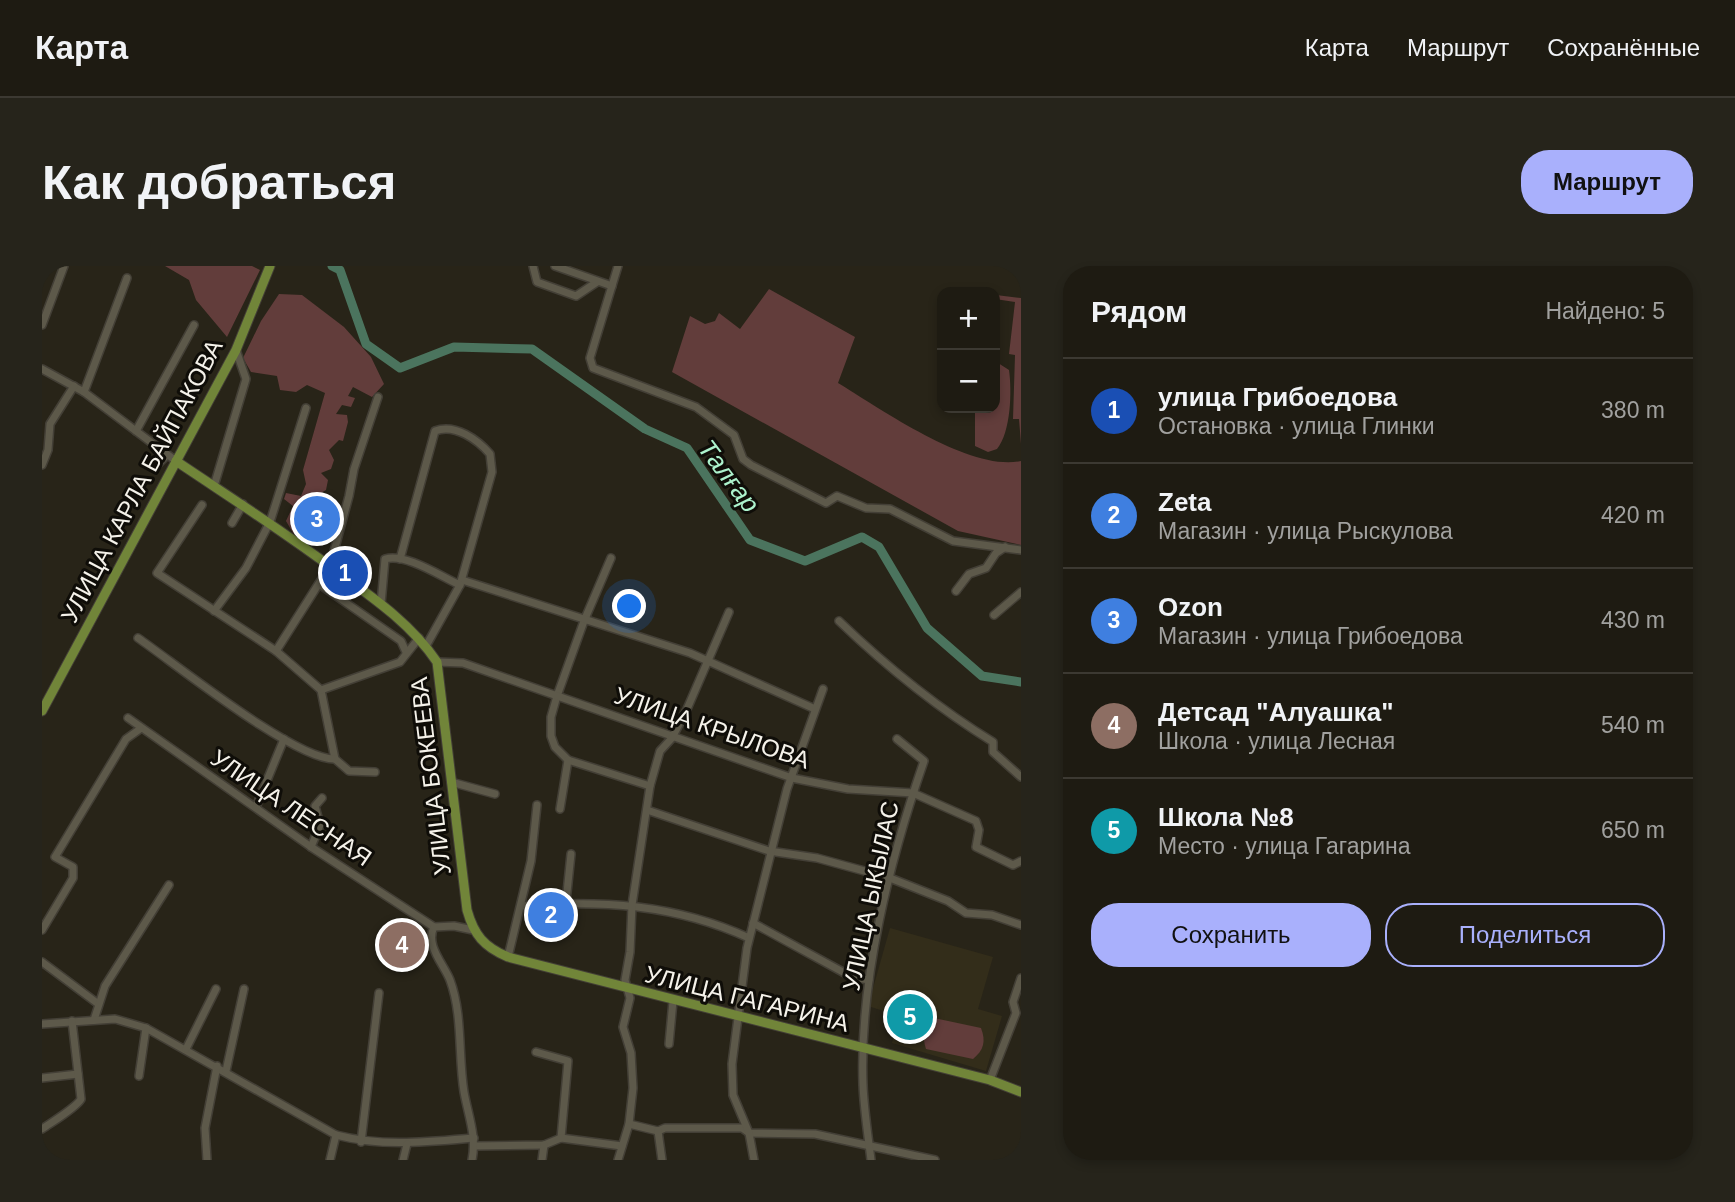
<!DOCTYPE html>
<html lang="ru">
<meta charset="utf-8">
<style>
:root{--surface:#1e1b12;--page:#26241b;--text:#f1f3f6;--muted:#a1a19f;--line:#3c3932;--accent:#a9b0fc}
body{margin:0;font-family:Helvetica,sans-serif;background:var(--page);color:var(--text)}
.controls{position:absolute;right:21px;top:21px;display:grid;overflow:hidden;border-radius:14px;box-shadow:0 4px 10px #0003}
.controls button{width:63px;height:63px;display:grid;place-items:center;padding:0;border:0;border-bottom:2px solid var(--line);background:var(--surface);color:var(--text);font:35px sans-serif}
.you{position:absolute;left:588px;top:341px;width:24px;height:24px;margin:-18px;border:5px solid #fff;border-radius:50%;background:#1a73e8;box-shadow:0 0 0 10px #1a73e833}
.badge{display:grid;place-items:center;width:46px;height:46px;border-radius:50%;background:var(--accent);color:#fff;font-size:23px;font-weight:700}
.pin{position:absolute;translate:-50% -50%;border:4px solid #fff;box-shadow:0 2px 7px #0006}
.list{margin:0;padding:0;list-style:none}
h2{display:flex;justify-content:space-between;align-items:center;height:91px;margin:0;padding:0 28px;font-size:30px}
h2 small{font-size:23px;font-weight:400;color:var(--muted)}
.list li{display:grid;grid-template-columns:46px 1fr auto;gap:21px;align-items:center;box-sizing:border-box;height:105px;padding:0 28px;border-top:2px solid var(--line)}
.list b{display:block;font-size:26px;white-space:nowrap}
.list p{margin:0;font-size:23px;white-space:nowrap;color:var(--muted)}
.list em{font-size:23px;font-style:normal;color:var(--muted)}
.actions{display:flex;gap:14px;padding:21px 28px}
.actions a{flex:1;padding:16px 0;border:2px solid var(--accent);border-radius:28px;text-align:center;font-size:24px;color:var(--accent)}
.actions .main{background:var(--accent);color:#111}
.map{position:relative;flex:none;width:979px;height:894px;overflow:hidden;border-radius:28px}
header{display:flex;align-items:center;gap:42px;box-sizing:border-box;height:98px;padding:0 35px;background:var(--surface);border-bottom:2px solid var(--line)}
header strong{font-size:33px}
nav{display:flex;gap:38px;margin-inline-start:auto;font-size:24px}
.intro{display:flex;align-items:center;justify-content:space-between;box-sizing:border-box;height:168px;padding:0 42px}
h1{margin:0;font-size:49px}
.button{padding:18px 32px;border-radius:28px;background:var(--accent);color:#111;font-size:24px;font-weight:700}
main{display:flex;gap:42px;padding:0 42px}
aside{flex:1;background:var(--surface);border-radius:28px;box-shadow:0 4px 10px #0003}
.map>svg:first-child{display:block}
</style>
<header>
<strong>Карта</strong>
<nav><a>Карта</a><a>Маршрут</a><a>Сохранённые</a></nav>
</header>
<div class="intro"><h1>Как добраться</h1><a class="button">Маршрут</a></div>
<main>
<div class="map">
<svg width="979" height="894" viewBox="0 0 979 894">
<rect width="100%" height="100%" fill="#282418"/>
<path fill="#332d1a" d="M 848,662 L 951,691 L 936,743 L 960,750 L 944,805 L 850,777 L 857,750 L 826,740 Z"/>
<g fill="#623d3b">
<path d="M 123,0 L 210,0 L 218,4 L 185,71 L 154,34 L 147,14 Z"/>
<path d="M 727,23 L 813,71 L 796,117 C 839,143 928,206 979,195 L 979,279 L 916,265 L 630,106 L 648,50 L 663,58 L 673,55 L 677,47 L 698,63 Z"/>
<path d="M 237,28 L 260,29 L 302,61 L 329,91 L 342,118 L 330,131 L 311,121 L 306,130 L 313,132 L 309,141 L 300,139 L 294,148 L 305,149 L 306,156 L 301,175 L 297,174 L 287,184 L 292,194 L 289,203 L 279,207 L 286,214 L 284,224 L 277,228 L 272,244 L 258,239 L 254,245 L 261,252 L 259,255 L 278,267 L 274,273 L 251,267 L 244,255 L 251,240 L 242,233 L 244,227 L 259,230 L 264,218 L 261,204 L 283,127 L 265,119 L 254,126 L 238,124 L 235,110 L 209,106 L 201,92 L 219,55 Z"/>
<path d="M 954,29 L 979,32 L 979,178 L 977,153 L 971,153 L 973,89 L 967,88 L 973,36 L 953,33 Z"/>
<path d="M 953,95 L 967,104 C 970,125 969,166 955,183 L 946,186 L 933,180 L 933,142 L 953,142 Z"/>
<path d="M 892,752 L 939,762 C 944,775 942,784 931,793 L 884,783 C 880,771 881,759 892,752 Z"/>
</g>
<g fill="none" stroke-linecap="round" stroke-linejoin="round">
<path stroke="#4b745e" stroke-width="9" d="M 290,0 L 298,4 L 324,78 L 358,102 L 412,81 L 490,83 L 603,163 L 645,182 L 708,274 L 763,295 L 820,271 L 837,281 L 885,362 L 940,410 L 979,416"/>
<defs>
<g id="minor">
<path d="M 491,0 L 495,16 L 534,30 L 555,16"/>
<path d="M 513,0 L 570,20"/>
<path d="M 576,0 L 548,92 L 551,102 L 654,141 L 692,169 L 701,193 L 709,199 L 784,237 L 795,230 L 824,242 L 848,243 L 911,275 L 979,284"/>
<path d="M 0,59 L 22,0"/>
<path d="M 0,103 L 42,126 L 134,195"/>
<path d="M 42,126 L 85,12"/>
<path d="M 94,165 L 152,59"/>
<path d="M 0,199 L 6,184 L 8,158 L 32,120"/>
<path d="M 113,201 L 125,189"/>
<path d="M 172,220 L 204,113 L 194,84"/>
<path d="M 160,239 L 115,307 L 234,385 L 279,424 L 293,493 L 307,505 L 333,506"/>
<path d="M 190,257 L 201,238"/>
<path d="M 569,292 L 542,355 L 515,430 L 509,451 L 509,470 L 513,481 L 526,494 L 608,520"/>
<path d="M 358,293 L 393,165 C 413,157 436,174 448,188 L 450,206 L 418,319 L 384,380"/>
<path d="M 420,314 L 648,387 L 773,443"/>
<path d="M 277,318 L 359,375 L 364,386"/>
<path d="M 914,325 L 927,308 L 944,302 L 954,287 L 963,281"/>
<path d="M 339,338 L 343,293 C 364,287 398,310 418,319"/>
<path d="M 172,345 L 204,302 L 228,256 L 264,142"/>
<path d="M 952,349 L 979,326"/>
<path d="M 797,355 C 845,401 894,441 951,476 L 951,486 L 979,511"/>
<path d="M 96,372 C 135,399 253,494 293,493"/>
<path d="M 234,385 L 288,300 L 307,230 L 312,203 L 336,131"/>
<path d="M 395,396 L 421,397 L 750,512 L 806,523 L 871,527 L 934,555 L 937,564 L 934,581 L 971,599 L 979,595"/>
<path d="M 279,424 L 358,396 L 377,372"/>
<path d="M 86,452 L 269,581 L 392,661"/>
<path d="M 409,516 L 453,528"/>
<path d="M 214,541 L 242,473"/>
<path d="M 518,543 L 526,494"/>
<path d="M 605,544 L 727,585 L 775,592 L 848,612 L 906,635 L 924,647 L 950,649 L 979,659"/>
<path d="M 269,581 L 278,559 L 273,540 L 280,532"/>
<path d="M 524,636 L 529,588"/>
<path d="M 479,640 C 559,634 633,638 707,672"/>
<path d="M 711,657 L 810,711 L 827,714"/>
<path d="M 0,664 L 31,612 L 31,601 L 13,591 L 84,473 L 98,463"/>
<path d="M 466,691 L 489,595 L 495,539"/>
<path d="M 0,696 L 55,737"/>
<path d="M 52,754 L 63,720 L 127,619"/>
<path d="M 0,758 L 73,753 L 104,762 L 294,869 C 340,881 385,876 432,872"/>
<path d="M 627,778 L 631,735"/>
<path d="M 144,783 L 174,723"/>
<path d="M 494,786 L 526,795 L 519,872"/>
<path d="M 184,805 L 202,723"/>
<path d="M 97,810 L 104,762"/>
<path d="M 0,812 L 36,808"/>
<path d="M 948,814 L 974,747 L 971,736 L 979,712"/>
<path d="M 587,858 L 616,865 L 623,862 L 700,862 L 707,867 L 773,868 L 893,894"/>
<path d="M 0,863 C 10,856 34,842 39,833 L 30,755"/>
<path d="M 616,865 L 620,894"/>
<path d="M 319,876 L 337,727"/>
<path d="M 433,880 L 502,879 L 519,872 L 580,880"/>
<path d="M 165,894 L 163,862 L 175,800"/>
<path d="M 288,894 L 294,869"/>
<path d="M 361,894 L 365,878"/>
<path d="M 430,894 C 435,870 426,849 422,826 C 416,789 421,749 408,714 C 401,697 383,679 392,661 L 412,660 L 431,664"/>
<path d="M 500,894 L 502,879"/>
<path d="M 576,894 L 587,858 L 591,822 L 589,787 L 581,761 L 588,732 L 583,714 L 588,686 L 590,639 L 608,520 L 618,485 L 630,472 L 645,443 L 687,346"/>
<path d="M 712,894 L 707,867 L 691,829 L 690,798 L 705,682 L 745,523 L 781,423"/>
<path d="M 829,894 C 826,869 822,844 821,819 C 817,715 848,593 882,495 L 855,473"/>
</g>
<g id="major">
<path d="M 134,195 C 189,232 244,267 297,307 C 333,333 370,359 395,396 L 425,644 C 432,669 442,681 466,691 L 948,814 L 979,826"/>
<path d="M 0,445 L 194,84 L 228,0"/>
</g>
</defs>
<use href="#minor" stroke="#433f36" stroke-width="10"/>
<use href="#major" stroke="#433f36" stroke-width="11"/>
<use href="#minor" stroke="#5d594a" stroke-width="7"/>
<use href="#major" stroke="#718539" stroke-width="9"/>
</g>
<g text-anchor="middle" stroke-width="6" stroke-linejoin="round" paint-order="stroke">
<g font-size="24" fill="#f5f2ea" stroke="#0f0d08">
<text transform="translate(100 215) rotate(-62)" y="8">УЛИЦА КАРЛА БАЙПАКОВА</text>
<text transform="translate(670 462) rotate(19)" y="8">УЛИЦА КРЫЛОВА</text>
<text transform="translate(389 510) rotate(-97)" y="8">УЛИЦА БОКЕЕВА</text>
<text transform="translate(249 542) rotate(34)" y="8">УЛИЦА ЛЕСНАЯ</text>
<text transform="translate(829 630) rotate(-78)" y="8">УЛИЦА ЫКЫЛАС</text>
<text transform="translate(705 733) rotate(14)" y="8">УЛИЦА ГАГАРИНА</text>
</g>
<g font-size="26" font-style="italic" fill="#adf3cd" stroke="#0f0d08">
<text transform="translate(687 210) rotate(53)" y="9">Талғар</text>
</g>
</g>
</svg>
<div class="controls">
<button>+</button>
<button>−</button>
</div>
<div class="you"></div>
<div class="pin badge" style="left:303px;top:307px;background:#1a4fb4">1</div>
<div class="pin badge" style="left:509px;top:649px;background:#3f7fe0">2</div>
<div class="pin badge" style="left:275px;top:253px;background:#3f7fe0">3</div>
<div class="pin badge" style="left:360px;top:679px;background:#8d6e63">4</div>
<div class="pin badge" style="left:868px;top:751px;background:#0f9aa8">5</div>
</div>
<aside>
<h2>Рядом<small>Найдено: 5</small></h2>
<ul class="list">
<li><span class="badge" style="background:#1a4fb4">1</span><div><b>улица Грибоедова</b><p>Остановка · улица Глинки</p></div><em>380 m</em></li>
<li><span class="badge" style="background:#3f7fe0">2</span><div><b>Zeta</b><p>Магазин · улица Рыскулова</p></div><em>420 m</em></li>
<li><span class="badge" style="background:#3f7fe0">3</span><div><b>Ozon</b><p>Магазин · улица Грибоедова</p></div><em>430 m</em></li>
<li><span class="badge" style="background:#8d6e63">4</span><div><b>Детсад &quot;Алуашка&quot;</b><p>Школа · улица Лесная</p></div><em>540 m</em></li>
<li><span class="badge" style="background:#0f9aa8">5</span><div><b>Школа №8</b><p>Место · улица Гагарина</p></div><em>650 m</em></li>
</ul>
<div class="actions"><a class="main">Сохранить</a><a>Поделиться</a></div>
</aside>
</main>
